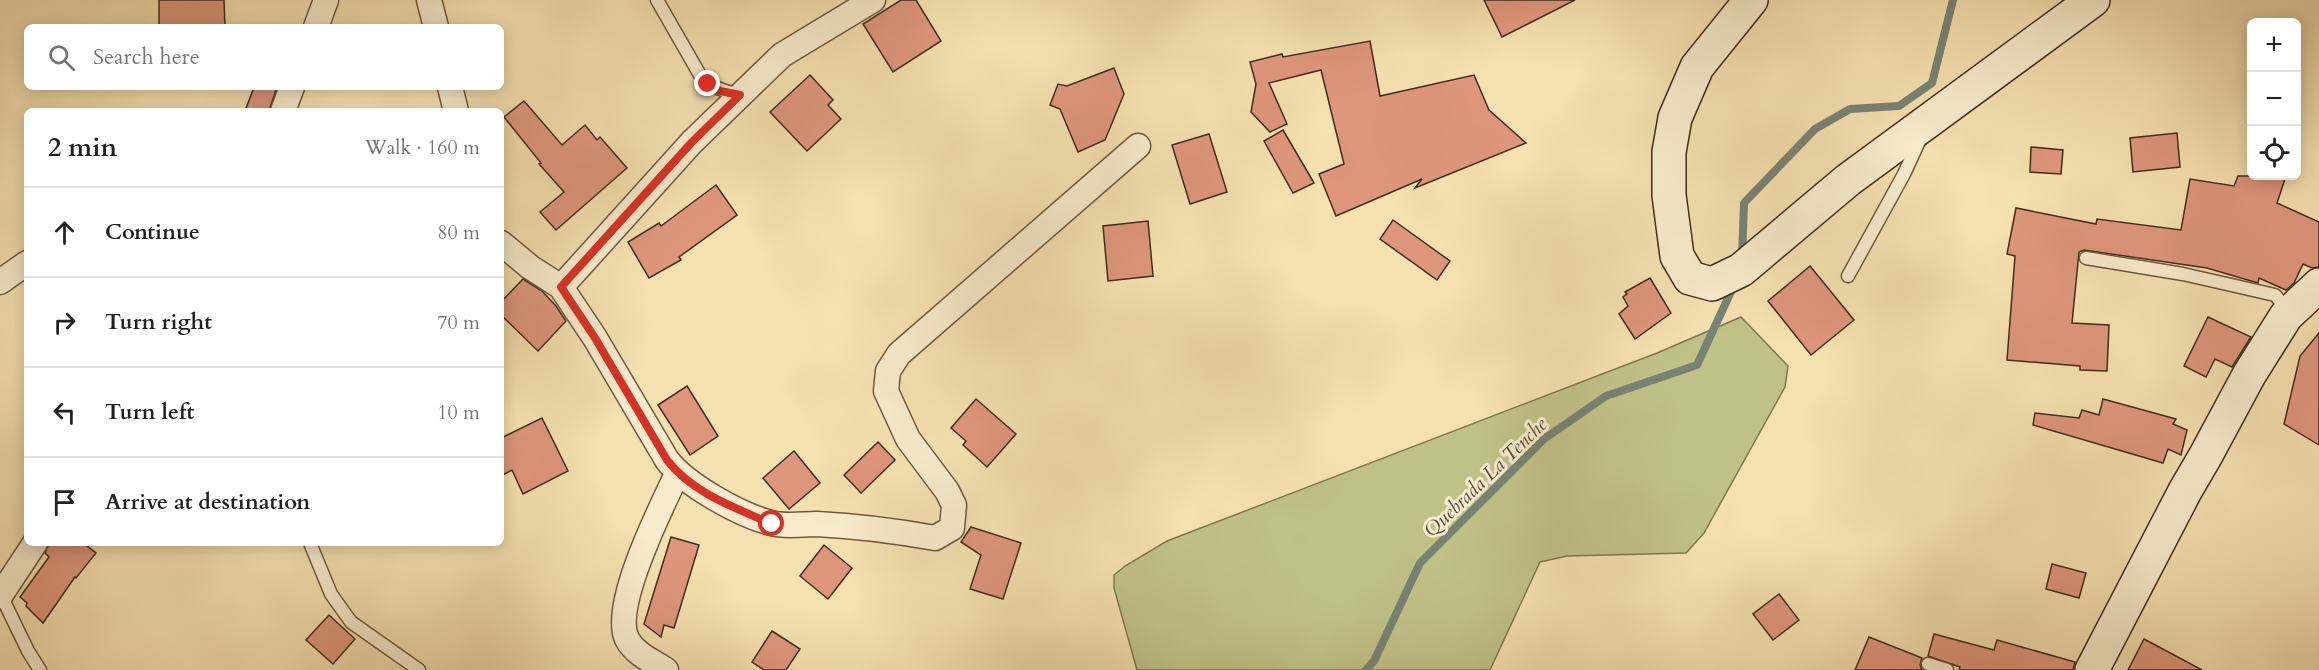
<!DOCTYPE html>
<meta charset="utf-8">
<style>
:root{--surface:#fff;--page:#f6f6f6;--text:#202124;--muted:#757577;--line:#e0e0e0}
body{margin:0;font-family:Cardo,serif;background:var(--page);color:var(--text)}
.controls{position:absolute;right:18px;top:18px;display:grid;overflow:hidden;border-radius:9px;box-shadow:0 3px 15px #0003}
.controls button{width:54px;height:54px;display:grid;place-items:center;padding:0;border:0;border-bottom:2px solid var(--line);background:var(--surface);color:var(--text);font:30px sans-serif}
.stop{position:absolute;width:18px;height:18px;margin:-14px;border:4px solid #d93025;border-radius:50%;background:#fff}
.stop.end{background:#d93025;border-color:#fff;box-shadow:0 2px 6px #0008}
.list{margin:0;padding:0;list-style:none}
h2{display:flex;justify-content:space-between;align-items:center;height:78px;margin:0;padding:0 24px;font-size:26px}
h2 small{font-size:20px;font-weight:400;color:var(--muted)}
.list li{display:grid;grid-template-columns:39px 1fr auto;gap:18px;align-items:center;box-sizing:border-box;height:90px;padding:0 24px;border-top:2px solid var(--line)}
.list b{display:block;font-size:22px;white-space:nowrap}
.list em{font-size:20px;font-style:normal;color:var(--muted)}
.icon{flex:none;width:33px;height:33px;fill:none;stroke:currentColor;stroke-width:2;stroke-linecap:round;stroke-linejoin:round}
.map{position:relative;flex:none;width:2319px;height:670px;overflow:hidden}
.search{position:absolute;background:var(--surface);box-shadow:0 3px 15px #0003;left:24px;top:24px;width:480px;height:66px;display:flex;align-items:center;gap:15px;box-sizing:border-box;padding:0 21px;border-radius:9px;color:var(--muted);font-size:22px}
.panel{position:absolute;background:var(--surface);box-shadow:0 3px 15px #0003;left:24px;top:108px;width:480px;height:438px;border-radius:9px}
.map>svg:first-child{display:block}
</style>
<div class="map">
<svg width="2319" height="670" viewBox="0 0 2319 670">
<rect width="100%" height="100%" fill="#f5e0af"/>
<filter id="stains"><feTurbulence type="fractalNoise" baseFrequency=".00333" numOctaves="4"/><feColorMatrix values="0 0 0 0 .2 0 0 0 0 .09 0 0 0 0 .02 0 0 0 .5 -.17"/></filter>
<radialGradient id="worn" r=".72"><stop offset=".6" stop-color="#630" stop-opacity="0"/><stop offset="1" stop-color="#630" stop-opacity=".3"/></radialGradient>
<path fill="#c0c187" stroke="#807750" stroke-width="1.5" d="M 1741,317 L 1788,366 L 1785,387 L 1704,533 L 1686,553 L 1567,556 L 1540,562 L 1490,670 L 1137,670 L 1114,588 L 1114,575 L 1125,566 L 1167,541 L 1657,353 Z"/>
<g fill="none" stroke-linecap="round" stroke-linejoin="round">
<g stroke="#788374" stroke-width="8">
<path d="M 1742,257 L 1744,203 L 1815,129 L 1850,109 L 1899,106 L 1932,83 L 1953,0"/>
<path d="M 1366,670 L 1374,661 L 1420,563 L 1544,439 L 1606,396 L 1697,365 L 1735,283"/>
</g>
</g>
<g fill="#de967b" stroke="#412d18" stroke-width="1.5">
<path d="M 159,0 L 224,0 L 225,27 L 159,27 Z"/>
<path d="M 901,0 L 916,0 L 941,41 L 893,72 L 863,24 Z"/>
<path d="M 1484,0 L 1575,0 L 1502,37 Z"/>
<path d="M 1370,41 L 1380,96 L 1474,75 L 1489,110 L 1526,143 L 1415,188 L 1422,179 L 1336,216 L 1319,174 L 1344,164 L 1321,70 L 1269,83 L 1287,124 L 1270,132 L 1251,112 L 1256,84 L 1250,62 L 1282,54 L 1283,57 Z"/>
<path d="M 1114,68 L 1124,94 L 1105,140 L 1078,152 L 1060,109 L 1050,105 L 1058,84 L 1067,86 Z"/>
<path d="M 810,75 L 833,100 L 828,105 L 841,119 L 807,151 L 770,112 Z"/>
<path d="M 254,87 L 277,87 L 269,111 L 245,111 Z"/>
<path d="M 524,101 L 562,145 L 585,125 L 597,140 L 600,137 L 627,168 L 556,230 L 540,212 L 564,192 L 539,164 L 541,163 L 504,117 Z"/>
<path d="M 1283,130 L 1314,183 L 1293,193 L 1264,141 Z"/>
<path d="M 2177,133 L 2180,167 L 2133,172 L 2130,138 Z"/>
<path d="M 1209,134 L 1227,192 L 1190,204 L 1172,145 Z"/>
<path d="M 2031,147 L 2063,150 L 2061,174 L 2030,172 Z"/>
<path d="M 2238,176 L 2286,176 L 2277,203 L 2319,222 L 2319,267 L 2312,268 L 2303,264 L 2294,283 L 2286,290 L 2259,278 L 2258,283 L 2207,268 L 2084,250 L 2079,252 L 2072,323 L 2109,325 L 2107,371 L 2080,370 L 2080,366 L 2007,360 L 2015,256 L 2007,254 L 2016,208 L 2096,224 L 2097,219 L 2181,230 L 2190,179 L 2234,186 Z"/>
<path d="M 716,185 L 737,215 L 679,257 L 681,260 L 649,278 L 628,242 L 659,223 L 661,226 Z"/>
<path d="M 1393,220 L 1450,261 L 1437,280 L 1380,239 Z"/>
<path d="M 1148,221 L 1153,276 L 1108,281 L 1103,226 Z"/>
<path d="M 1810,266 L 1854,320 L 1811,355 L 1768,301 Z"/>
<path d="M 1650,278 L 1671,313 L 1635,339 L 1619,314 L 1628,306 L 1623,297 L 1627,294 L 1625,292 Z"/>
<path d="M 523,279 L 542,291 L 556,306 L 566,321 L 538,351 L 501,315 L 501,302 Z"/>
<path d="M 2208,317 L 2251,337 L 2232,367 L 2215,359 L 2206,377 L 2184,366 Z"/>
<path d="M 2319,333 L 2319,445 L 2284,424 L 2300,356 Z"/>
<path d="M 687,386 L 718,436 L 690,455 L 658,405 Z"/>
<path d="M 976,399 L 1016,434 L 987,467 L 963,445 L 966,441 L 951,428 Z"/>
<path d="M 2103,399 L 2176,419 L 2173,424 L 2187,430 L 2181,455 L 2168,449 L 2163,463 L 2033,425 L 2035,413 L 2079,418 L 2082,410 L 2099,415 Z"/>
<path d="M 542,418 L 568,471 L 523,494 L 512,470 L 501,476 L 501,438 Z"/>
<path d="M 878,442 L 895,460 L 861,493 L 844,475 Z"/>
<path d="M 794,451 L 820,483 L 789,509 L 763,478 Z"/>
<path d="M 971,527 L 1021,543 L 1003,599 L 970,589 L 981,555 L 961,542 Z"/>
<path d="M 671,537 L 699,545 L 674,628 L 664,625 L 661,637 L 644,624 Z"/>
<path d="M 49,543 L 83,543 L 96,553 L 76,578 L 75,577 L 43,623 L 26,606 L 27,603 L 20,597 L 49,557 L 45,553 Z"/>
<path d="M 824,545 L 852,568 L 828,599 L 800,576 Z"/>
<path d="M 2052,564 L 2086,573 L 2079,598 L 2046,589 Z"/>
<path d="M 1779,594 L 1799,620 L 1773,640 L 1753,614 Z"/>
<path d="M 329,615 L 355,639 L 333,664 L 306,640 Z"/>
<path d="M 772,631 L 800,649 L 786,670 L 764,670 L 752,662 Z"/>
<path d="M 1934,634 L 1994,650 L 1997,640 L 2075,662 L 2073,670 L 1959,670 L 1960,667 L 1928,656 Z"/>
<path d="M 1869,637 L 1922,658 L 1920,665 L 1922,670 L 1855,670 Z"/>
<path d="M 2144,639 L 2202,670 L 2128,670 Z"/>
</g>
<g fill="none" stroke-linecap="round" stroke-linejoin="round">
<defs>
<g id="lane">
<path d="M 657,0 L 700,75 C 712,88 724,91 740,95"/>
<path d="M 2086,258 L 2183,274 L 2275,295 L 2289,312"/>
<path d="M 1848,276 L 1904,174 L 1921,137"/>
<path d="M 310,543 L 331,594 L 351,622 L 419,670"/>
<path d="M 1,595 L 28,651 L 40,670"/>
<path d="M 1928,664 L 1947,670"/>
</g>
<g id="street">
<path d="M 429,0 L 436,27"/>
<path d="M 316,27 L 326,0"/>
<path d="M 450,87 L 456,111"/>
<path d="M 283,111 L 292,87"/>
<path d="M 501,243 L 530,267 L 561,287 L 595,338 L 667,460 C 686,485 740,515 771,523 C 785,527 803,524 817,524 C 857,526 896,531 935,538 L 952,528 L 954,505 L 947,491 L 908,439 L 886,391 L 888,371 L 899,354 L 1138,146"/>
<path d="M 0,282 L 27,263"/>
<path d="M 561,287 L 692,142 L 782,55 L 873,0"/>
<path d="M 0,596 L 35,543"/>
<path d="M 666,670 C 652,661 635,654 627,639 C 611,606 662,506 677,474"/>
</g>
<g id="secondary">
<path d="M 1751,0 L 1697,67 L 1675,118 L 1669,152 L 1669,195 L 1677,256 L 1690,278 L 1712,284 L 1741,270 L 1848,180 L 2093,0"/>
<path d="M 2092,670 L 2185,491 L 2206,455 L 2249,375 L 2286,316 L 2319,285"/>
</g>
</defs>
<use href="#lane" stroke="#6e5a3e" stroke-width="15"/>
<use href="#street" stroke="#6e5a3e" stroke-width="27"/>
<use href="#secondary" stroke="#412d18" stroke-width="36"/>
<use href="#lane" stroke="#f8ebcb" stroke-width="12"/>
<use href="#street" stroke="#f8ebcb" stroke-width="24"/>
<use href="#secondary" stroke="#f8ebcb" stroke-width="33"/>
</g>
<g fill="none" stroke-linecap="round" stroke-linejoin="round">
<path stroke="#d93025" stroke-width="8" d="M 708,84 L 720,91 L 740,95 L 692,142 L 561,287 L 595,338 L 667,460 C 692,493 736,508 772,524"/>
</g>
<g text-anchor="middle" stroke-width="6" stroke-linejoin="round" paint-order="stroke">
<g font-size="20" font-style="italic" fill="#58513e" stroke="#f8ebcb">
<text transform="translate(1485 477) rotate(-44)" y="7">Quebrada La Tenche</text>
</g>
</g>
<rect width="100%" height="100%" filter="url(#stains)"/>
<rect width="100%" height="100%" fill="url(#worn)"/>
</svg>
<div class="controls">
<button>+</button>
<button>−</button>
<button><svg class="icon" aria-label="locate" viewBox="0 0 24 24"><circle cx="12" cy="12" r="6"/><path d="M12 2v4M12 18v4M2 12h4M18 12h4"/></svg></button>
</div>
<div class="stop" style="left:772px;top:524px"></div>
<div class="stop end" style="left:708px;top:84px"></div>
<div class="search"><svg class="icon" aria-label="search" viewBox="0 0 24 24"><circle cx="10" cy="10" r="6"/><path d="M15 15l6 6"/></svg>Search here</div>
<section class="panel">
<h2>2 min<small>Walk · 160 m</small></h2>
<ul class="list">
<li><svg class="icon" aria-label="ahead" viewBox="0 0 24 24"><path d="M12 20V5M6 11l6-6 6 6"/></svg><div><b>Continue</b></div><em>80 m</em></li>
<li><svg class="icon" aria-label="right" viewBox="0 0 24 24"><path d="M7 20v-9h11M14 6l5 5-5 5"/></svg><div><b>Turn right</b></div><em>70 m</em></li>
<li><svg class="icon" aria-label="left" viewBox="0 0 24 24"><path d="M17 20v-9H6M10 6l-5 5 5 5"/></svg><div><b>Turn left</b></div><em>10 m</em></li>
<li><svg class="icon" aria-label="arrive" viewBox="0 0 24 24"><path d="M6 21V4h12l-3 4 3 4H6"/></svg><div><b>Arrive at destination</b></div></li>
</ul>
</section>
</div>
